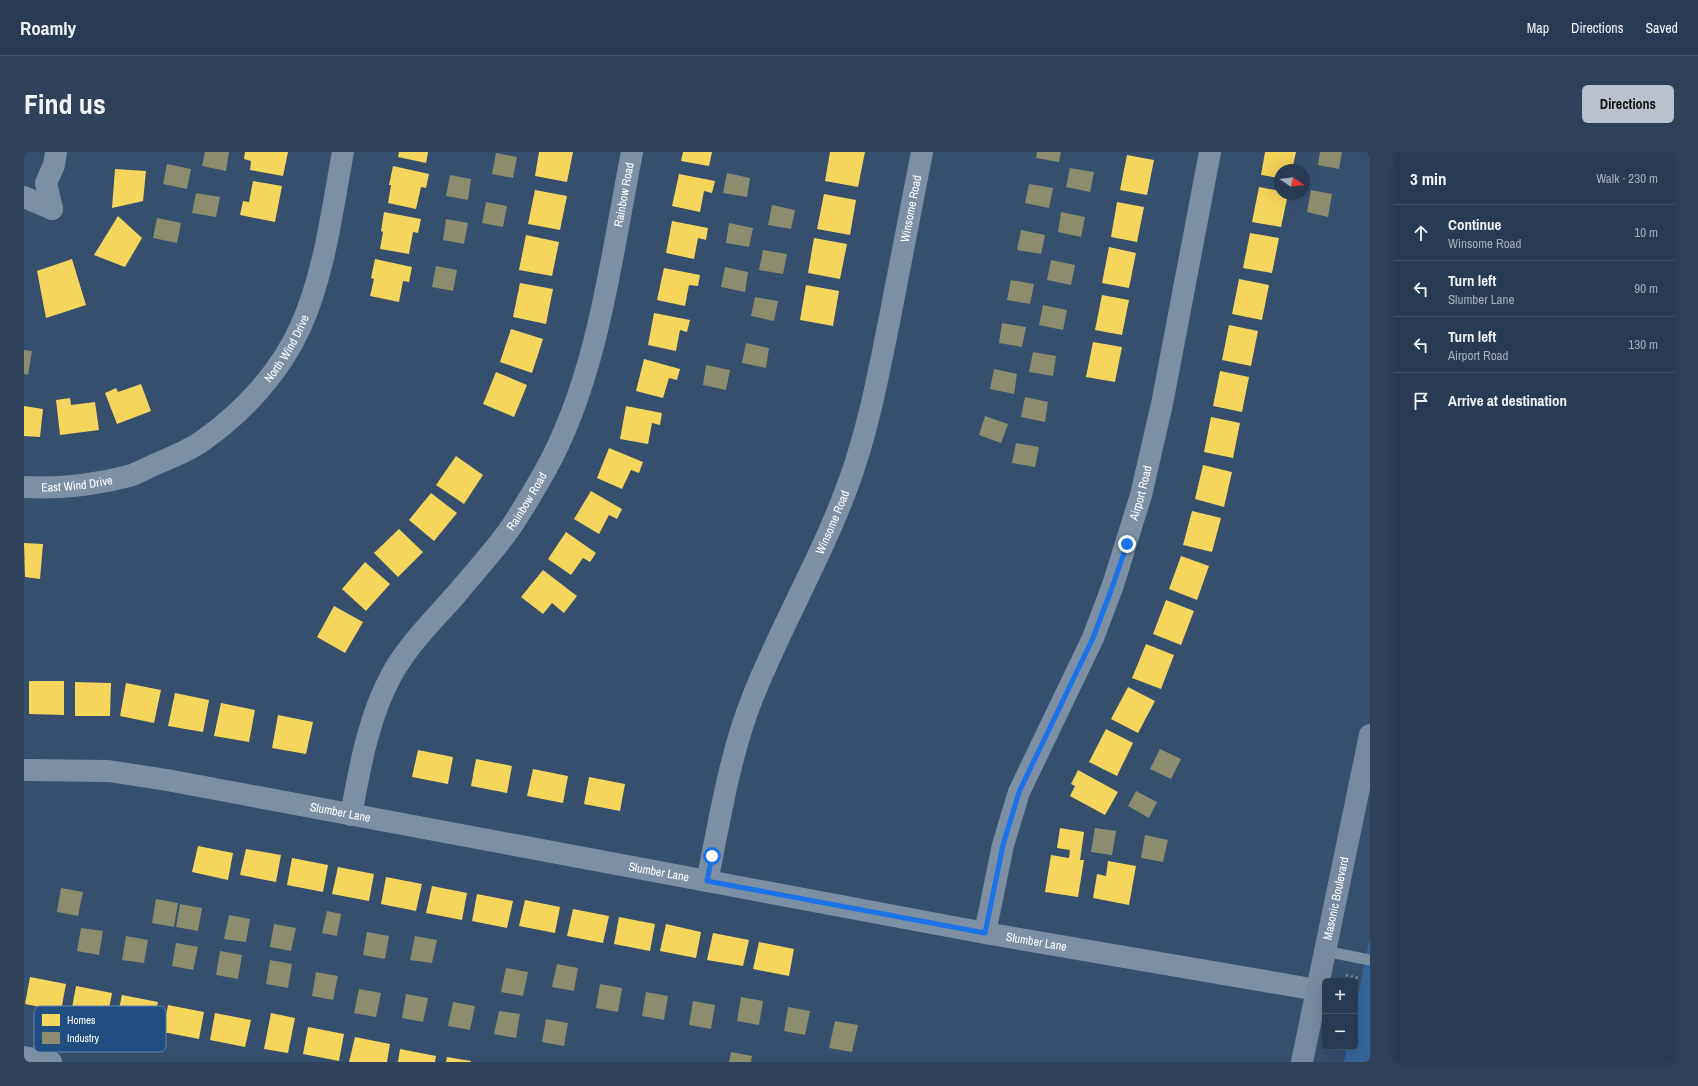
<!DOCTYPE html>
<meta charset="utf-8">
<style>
:root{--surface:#283b52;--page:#304259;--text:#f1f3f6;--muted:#a5adb8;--line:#445569;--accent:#b9c1cc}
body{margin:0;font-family:"Archivo Narrow",sans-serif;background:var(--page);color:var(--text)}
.controls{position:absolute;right:12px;bottom:12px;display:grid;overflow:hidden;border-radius:6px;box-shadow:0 4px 16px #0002}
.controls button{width:36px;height:36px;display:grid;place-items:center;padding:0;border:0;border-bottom:1px solid var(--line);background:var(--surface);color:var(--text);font:20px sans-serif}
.compass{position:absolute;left:1250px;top:12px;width:36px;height:36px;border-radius:50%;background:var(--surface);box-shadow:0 4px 16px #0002;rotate:103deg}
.stop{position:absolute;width:12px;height:12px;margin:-9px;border:3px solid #1a73e8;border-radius:50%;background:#fff}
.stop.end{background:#1a73e8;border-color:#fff;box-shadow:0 1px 4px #0008}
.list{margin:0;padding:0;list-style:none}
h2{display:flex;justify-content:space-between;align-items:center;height:52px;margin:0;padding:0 16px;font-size:17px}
h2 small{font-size:13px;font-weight:400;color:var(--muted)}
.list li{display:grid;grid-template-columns:26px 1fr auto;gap:12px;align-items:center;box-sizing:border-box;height:56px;padding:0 16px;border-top:1px solid var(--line)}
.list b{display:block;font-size:15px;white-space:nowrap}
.list p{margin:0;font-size:13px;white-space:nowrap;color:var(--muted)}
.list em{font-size:13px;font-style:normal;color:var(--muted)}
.icon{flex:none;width:22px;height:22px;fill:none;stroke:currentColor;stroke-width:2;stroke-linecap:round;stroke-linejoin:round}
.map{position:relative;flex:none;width:1346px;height:910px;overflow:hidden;border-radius:6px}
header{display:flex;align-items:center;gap:24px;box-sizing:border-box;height:56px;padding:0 20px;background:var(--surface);border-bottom:1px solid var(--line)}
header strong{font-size:19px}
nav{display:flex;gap:22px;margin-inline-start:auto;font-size:14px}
.intro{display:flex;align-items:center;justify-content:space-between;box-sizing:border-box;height:96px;padding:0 24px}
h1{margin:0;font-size:28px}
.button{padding:10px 18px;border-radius:6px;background:var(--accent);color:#111;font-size:14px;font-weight:700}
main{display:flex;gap:24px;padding:0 24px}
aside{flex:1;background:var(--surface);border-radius:6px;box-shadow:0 4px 16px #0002}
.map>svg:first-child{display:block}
</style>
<header>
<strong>Roamly</strong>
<nav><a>Map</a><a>Directions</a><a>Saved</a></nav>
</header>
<div class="intro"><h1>Find us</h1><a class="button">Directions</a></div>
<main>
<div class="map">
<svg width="1346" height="910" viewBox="0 0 1346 910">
<rect width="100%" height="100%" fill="#364f6d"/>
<path fill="#34659a" d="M 1346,785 L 1346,910 L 1320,910 L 1323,895 L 1331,895 L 1331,859 Z"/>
<g fill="#f6d55c">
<path d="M 221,0 L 264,0 L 259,24 L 226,18 L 227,9 L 220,7 Z"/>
<path d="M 375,0 L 404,0 L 402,11 L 374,5 Z"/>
<path d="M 515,0 L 549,0 L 543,30 L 511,24 Z"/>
<path d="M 659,0 L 688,0 L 685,14 L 657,9 Z"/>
<path d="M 806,0 L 841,0 L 834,35 L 801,29 Z"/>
<path d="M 1241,0 L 1272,0 L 1268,18 L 1256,18 L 1256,26 L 1237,23 Z"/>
<path d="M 1103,3 L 1130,8 L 1123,43 L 1096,38 Z"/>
<path d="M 369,14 L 405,22 L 402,36 L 397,35 L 392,57 L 364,51 L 367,33 L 365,33 Z"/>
<path d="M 91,17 L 122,19 L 119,49 L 88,56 Z"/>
<path d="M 655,22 L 691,29 L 688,41 L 680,39 L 676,60 L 648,54 Z"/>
<path d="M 229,29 L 258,34 L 251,70 L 216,63 L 219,49 L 225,50 Z"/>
<path d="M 1235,35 L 1256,39 L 1256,42 L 1264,42 L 1257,75 L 1228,70 Z"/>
<path d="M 511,38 L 543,44 L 536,78 L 504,72 Z"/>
<path d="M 800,42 L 832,48 L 826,83 L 793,77 Z"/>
<path d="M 1093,50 L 1120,55 L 1113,90 L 1087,85 Z"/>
<path d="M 360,60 L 397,67 L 394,81 L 389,80 L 385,102 L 356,97 L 359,80 L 357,79 Z"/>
<path d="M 94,64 L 118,86 L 101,115 L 70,103 Z"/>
<path d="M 648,69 L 684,76 L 682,88 L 674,86 L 670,107 L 642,101 Z"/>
<path d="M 1226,81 L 1255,86 L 1248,121 L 1219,116 Z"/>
<path d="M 502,83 L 535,90 L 528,124 L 495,118 Z"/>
<path d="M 790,86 L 823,92 L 816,127 L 784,121 Z"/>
<path d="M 1085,95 L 1112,101 L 1105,136 L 1078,131 Z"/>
<path d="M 48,107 L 62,153 L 22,166 L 13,119 Z"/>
<path d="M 351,107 L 388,115 L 385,130 L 379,129 L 375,150 L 346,144 L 350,127 L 347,126 Z"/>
<path d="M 640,116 L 676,123 L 674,134 L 665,133 L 661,154 L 633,148 Z"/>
<path d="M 1215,127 L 1245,133 L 1238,168 L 1208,162 Z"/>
<path d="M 496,131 L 529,137 L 522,172 L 489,165 Z"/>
<path d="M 782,133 L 815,139 L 809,174 L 776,168 Z"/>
<path d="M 1078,143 L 1105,148 L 1098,183 L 1071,178 Z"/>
<path d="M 630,161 L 666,168 L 663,180 L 656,178 L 652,199 L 624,193 Z"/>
<path d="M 1205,173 L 1234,179 L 1227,214 L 1198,208 Z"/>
<path d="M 487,177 L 519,187 L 508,221 L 476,210 Z"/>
<path d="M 1069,190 L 1098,195 L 1091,230 L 1062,225 Z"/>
<path d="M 620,207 L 656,217 L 653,228 L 645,226 L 639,246 L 612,239 Z"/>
<path d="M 1196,219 L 1225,225 L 1218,260 L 1189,254 Z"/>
<path d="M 472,220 L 503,233 L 490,265 L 459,252 Z"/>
<path d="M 117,232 L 127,259 L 93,272 L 81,241 L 92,236 L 94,240 Z"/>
<path d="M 46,246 L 47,253 L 71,250 L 75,278 L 36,283 L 32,248 Z"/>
<path d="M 0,254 L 19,257 L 16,285 L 0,284 Z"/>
<path d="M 602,254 L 638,261 L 636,273 L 628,271 L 624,292 L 596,287 Z"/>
<path d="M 1187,265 L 1216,271 L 1209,306 L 1180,300 Z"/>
<path d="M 585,296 L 619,310 L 615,321 L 607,318 L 598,337 L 573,326 Z"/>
<path d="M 432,304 L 459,323 L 440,352 L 412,333 Z"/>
<path d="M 1179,313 L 1208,320 L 1200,355 L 1171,347 Z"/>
<path d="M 567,339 L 598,357 L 593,367 L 585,363 L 575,382 L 550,367 Z"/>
<path d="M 407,341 L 433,361 L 410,389 L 385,368 Z"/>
<path d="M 1168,359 L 1197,366 L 1188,400 L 1159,393 Z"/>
<path d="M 375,377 L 399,400 L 374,425 L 350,401 Z"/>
<path d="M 542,380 L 572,401 L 566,410 L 559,406 L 547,423 L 524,407 Z"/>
<path d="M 0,391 L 19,392 L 16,427 L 1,425 Z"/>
<path d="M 1157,404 L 1185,414 L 1173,448 L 1145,437 Z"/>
<path d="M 341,410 L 366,432 L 342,459 L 318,437 Z"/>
<path d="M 519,418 L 553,444 L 540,461 L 528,451 L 519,462 L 497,445 Z"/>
<path d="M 1142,448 L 1170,459 L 1157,493 L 1129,482 Z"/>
<path d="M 310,454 L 339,470 L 321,501 L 293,485 Z"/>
<path d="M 1122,492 L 1150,503 L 1137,537 L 1108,526 Z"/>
<path d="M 5,529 L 40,529 L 40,563 L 5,562 Z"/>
<path d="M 51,530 L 87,531 L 86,564 L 51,564 Z"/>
<path d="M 102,531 L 137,538 L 130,571 L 96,564 Z"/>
<path d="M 1104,535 L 1131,549 L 1114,581 L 1087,567 Z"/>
<path d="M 151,541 L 185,548 L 179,580 L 144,574 Z"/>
<path d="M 197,551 L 231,558 L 225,590 L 190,584 Z"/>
<path d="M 254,563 L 289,570 L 282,602 L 248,596 Z"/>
<path d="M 1082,577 L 1109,591 L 1093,624 L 1065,610 Z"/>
<path d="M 394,598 L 429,605 L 424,632 L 388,625 Z"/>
<path d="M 452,607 L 488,614 L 483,641 L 447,634 Z"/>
<path d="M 509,617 L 544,624 L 539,651 L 503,644 Z"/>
<path d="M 1054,618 L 1094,640 L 1081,663 L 1046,644 L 1051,634 L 1047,632 Z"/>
<path d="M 565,625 L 601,632 L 596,659 L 560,652 Z"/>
<path d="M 1036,676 L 1060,680 L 1056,708 L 1060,708 L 1054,745 L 1021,740 L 1027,703 L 1045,706 L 1046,698 L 1033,696 Z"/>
<path d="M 174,694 L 209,701 L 204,728 L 168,720 Z"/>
<path d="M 222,697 L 257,703 L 252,730 L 216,723 Z"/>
<path d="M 268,706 L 304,713 L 299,740 L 263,733 Z"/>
<path d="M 1084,709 L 1112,714 L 1105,753 L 1069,746 L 1073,722 L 1082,724 Z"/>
<path d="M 314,715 L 350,722 L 345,749 L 308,742 Z"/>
<path d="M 362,725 L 398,732 L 392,759 L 357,752 Z"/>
<path d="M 408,734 L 443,741 L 438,768 L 402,761 Z"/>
<path d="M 453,742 L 489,749 L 483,776 L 448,769 Z"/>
<path d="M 501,748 L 536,755 L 531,781 L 495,774 Z"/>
<path d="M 549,757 L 585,764 L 579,791 L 543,784 Z"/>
<path d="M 595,765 L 631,772 L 626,799 L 590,792 Z"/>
<path d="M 642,772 L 677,780 L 672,806 L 636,799 Z"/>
<path d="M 689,781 L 725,788 L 719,814 L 683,808 Z"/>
<path d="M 735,790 L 770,797 L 765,824 L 729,817 Z"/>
<path d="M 6,825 L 42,832 L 37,859 L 1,852 Z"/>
<path d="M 52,834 L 88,841 L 83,868 L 47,861 Z"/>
<path d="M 98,843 L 134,850 L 128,877 L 92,870 Z"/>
<path d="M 144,853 L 180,860 L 175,887 L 139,880 Z"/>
<path d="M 191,861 L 227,868 L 221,895 L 186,888 Z"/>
<path d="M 247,861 L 271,866 L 264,901 L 240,897 Z"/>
<path d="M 284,875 L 320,882 L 315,909 L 279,902 Z"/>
<path d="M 331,885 L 366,892 L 363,910 L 325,910 Z"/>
<path d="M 376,897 L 412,904 L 411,910 L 374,910 Z"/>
<path d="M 423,905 L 447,909 L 447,910 L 422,910 Z"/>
</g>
<g fill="#8c8c6e">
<path d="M 181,0 L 205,0 L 202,19 L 178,14 Z"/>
<path d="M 1013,0 L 1037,0 L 1035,10 L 1012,6 Z"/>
<path d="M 1296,0 L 1318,0 L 1315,17 L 1294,13 Z"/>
<path d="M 472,1 L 493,5 L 489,26 L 468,22 Z"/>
<path d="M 143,12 L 167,17 L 163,37 L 139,32 Z"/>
<path d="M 1046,16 L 1070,20 L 1066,40 L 1042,35 Z"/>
<path d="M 703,21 L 726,26 L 723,45 L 699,41 Z"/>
<path d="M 426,23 L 447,27 L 444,48 L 422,44 Z"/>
<path d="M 1005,32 L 1029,36 L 1025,56 L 1001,51 Z"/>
<path d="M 1287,38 L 1308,42 L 1304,65 L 1283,60 Z"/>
<path d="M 172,41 L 196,45 L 192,65 L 168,61 Z"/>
<path d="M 462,50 L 483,54 L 479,75 L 458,71 Z"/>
<path d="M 748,53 L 771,58 L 767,77 L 744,73 Z"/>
<path d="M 1037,60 L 1061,65 L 1057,85 L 1034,80 Z"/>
<path d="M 133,66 L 157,71 L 153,91 L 129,86 Z"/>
<path d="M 422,67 L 444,71 L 440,92 L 419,88 Z"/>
<path d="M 705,71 L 729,76 L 725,95 L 702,91 Z"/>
<path d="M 997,78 L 1021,83 L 1017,102 L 993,98 Z"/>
<path d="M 739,98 L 763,102 L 759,122 L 735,118 Z"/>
<path d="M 1027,108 L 1051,113 L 1047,133 L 1023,128 Z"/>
<path d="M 412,114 L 433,118 L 429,139 L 408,135 Z"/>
<path d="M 701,115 L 724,120 L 721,140 L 697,135 Z"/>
<path d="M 987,128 L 1010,132 L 1006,152 L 983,148 Z"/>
<path d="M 731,145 L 754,149 L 750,169 L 727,164 Z"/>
<path d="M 1019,153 L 1043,158 L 1039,178 L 1015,173 Z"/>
<path d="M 978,171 L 1002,175 L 998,195 L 975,191 Z"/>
<path d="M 722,191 L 745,196 L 742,216 L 718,211 Z"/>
<path d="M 0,198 L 8,199 L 4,223 L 0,222 Z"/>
<path d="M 1009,200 L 1032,204 L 1029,224 L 1005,220 Z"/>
<path d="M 682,213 L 706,218 L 702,238 L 679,233 Z"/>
<path d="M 970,217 L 993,222 L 990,242 L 966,237 Z"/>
<path d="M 1001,245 L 1024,250 L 1021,270 L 997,265 Z"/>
<path d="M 961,264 L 984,272 L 977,291 L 955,283 Z"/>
<path d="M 992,291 L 1015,295 L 1011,315 L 988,311 Z"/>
<path d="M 1136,597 L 1157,607 L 1147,627 L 1126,617 Z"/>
<path d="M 1112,639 L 1133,650 L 1125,666 L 1104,654 Z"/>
<path d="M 1071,676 L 1092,679 L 1088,703 L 1067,700 Z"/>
<path d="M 1121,683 L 1144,688 L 1139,710 L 1117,706 Z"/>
<path d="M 37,736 L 59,740 L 54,764 L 33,760 Z"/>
<path d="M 132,747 L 154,751 L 150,775 L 128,771 Z"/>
<path d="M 156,752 L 178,756 L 174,779 L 152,775 Z"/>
<path d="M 303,759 L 317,762 L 313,784 L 298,781 Z"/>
<path d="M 205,763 L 226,767 L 222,790 L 200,787 Z"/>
<path d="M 250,772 L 272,776 L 267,799 L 246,795 Z"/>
<path d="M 57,776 L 79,779 L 75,803 L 53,799 Z"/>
<path d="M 343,780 L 365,784 L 361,807 L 339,803 Z"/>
<path d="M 102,784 L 124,788 L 120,811 L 98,808 Z"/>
<path d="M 391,784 L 413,788 L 408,811 L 386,808 Z"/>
<path d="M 152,791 L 174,795 L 169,818 L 148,814 Z"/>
<path d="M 196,799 L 218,803 L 214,827 L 192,823 Z"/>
<path d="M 246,808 L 268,812 L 264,836 L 242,832 Z"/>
<path d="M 533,812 L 554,816 L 550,839 L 528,835 Z"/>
<path d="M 482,816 L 504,820 L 499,844 L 477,840 Z"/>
<path d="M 292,820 L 314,824 L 309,848 L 288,844 Z"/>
<path d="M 576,832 L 598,836 L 594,860 L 572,856 Z"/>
<path d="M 335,837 L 357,841 L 352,865 L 330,861 Z"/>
<path d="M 622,840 L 644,844 L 640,868 L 618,864 Z"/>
<path d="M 382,842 L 404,846 L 399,870 L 378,866 Z"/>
<path d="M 717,845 L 739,849 L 735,873 L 713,869 Z"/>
<path d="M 669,849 L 691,853 L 687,877 L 665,873 Z"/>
<path d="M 429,850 L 451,854 L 446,878 L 424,874 Z"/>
<path d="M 764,855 L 786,859 L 781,883 L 760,879 Z"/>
<path d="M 475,859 L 496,862 L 492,886 L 470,882 Z"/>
<path d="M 522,867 L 544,871 L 540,894 L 518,890 Z"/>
<path d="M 811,869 L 834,873 L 828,900 L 805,896 Z"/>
<path d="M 707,900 L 728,904 L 727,910 L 705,910 Z"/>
</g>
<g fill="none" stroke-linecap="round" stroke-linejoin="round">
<path stroke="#7d8fa3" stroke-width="2.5" stroke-dasharray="2 3" stroke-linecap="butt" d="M 1322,823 L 1335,826"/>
<path stroke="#7d8fa3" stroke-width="11" d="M 1301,799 L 1346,808"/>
<g stroke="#7d8fa3" stroke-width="22">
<path d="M 0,45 L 28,57"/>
<path d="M 28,57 L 22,31 L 30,13 L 32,0"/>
<path id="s1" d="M 0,335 C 36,337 70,333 105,324 C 114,321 123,316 132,312 C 148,305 167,298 181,287 C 220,259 256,220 276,176 C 301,121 308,58 319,0"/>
<path id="s2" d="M 0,618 L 84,619 L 143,628 L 961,781 L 1293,838"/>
<path id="s3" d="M 327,663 C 336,615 344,566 368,522 C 385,491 412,466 435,439 C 451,420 467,402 482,382 C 496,363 509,340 521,319 C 574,224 587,106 608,0"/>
<path id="s4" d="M 683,729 C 696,668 705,605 728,547 C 757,473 798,405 825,330 C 844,278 854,224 865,170 C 876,113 887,57 898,0"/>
<path id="s5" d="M 961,781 L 979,693 L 995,640 L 1069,486 L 1089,433 L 1117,343 L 1138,252 L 1186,0"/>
<path d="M 0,905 L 27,910"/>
</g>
<path stroke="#788a9f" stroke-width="22" id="s6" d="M 1278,910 L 1346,583"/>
</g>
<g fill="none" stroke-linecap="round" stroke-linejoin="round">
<path stroke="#1a73e8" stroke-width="5" d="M 688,704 L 683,729 L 961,781 L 979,693 L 995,640 L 1069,486 L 1089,433 L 1103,392"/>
</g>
<g text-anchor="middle" stroke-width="4" stroke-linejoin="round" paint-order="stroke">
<g font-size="12" fill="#fff" stroke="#204e83">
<text dy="4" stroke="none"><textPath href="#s3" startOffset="691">Rainbow Road</textPath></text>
<text dy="4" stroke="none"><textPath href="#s4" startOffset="706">Winsome Road</textPath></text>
<text dy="4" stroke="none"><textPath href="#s1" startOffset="314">North Wind Drive</textPath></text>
<text dy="4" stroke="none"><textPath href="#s1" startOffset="53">East Wind Drive</textPath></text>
<text dy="4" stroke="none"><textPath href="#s5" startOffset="469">Airport Road</textPath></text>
<text dy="4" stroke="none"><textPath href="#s3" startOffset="367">Rainbow Road</textPath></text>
<text dy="4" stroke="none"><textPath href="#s4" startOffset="382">Winsome Road</textPath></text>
<text dy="4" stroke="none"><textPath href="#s2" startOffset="320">Slumber Lane</textPath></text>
<text dy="4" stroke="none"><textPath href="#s2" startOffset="644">Slumber Lane</textPath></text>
<text dy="4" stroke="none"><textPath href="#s6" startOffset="167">Masonic Boulevard</textPath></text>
<text dy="4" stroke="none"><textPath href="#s2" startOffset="1028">Slumber Lane</textPath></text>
</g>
</g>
<rect x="10" y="854" width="132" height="46" rx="6" fill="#204e83" stroke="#6383a8" stroke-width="1"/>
<rect x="18" y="862" width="18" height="12" fill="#f6d55c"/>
<rect x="18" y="880" width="18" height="12" fill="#8c8c6e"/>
<g font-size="11" fill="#fff">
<text x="43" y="872">Homes</text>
<text x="43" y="890">Industry</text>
</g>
</svg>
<div class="controls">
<button>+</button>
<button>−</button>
</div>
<svg class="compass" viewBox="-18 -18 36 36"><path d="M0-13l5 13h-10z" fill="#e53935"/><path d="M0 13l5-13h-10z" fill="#a5adb8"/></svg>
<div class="stop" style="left:688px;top:704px"></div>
<div class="stop end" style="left:1103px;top:392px"></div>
</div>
<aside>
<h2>3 min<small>Walk · 230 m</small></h2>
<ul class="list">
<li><svg class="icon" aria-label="ahead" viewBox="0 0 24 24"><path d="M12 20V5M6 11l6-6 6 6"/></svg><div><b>Continue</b><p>Winsome Road</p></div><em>10 m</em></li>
<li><svg class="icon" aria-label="left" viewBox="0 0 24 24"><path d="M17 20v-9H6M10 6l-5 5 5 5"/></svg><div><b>Turn left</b><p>Slumber Lane</p></div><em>90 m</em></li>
<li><svg class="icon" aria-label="left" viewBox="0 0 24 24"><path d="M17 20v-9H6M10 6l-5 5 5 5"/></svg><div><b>Turn left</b><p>Airport Road</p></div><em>130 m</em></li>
<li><svg class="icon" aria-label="arrive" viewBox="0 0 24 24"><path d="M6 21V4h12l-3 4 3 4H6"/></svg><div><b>Arrive at destination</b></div></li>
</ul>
</aside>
</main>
